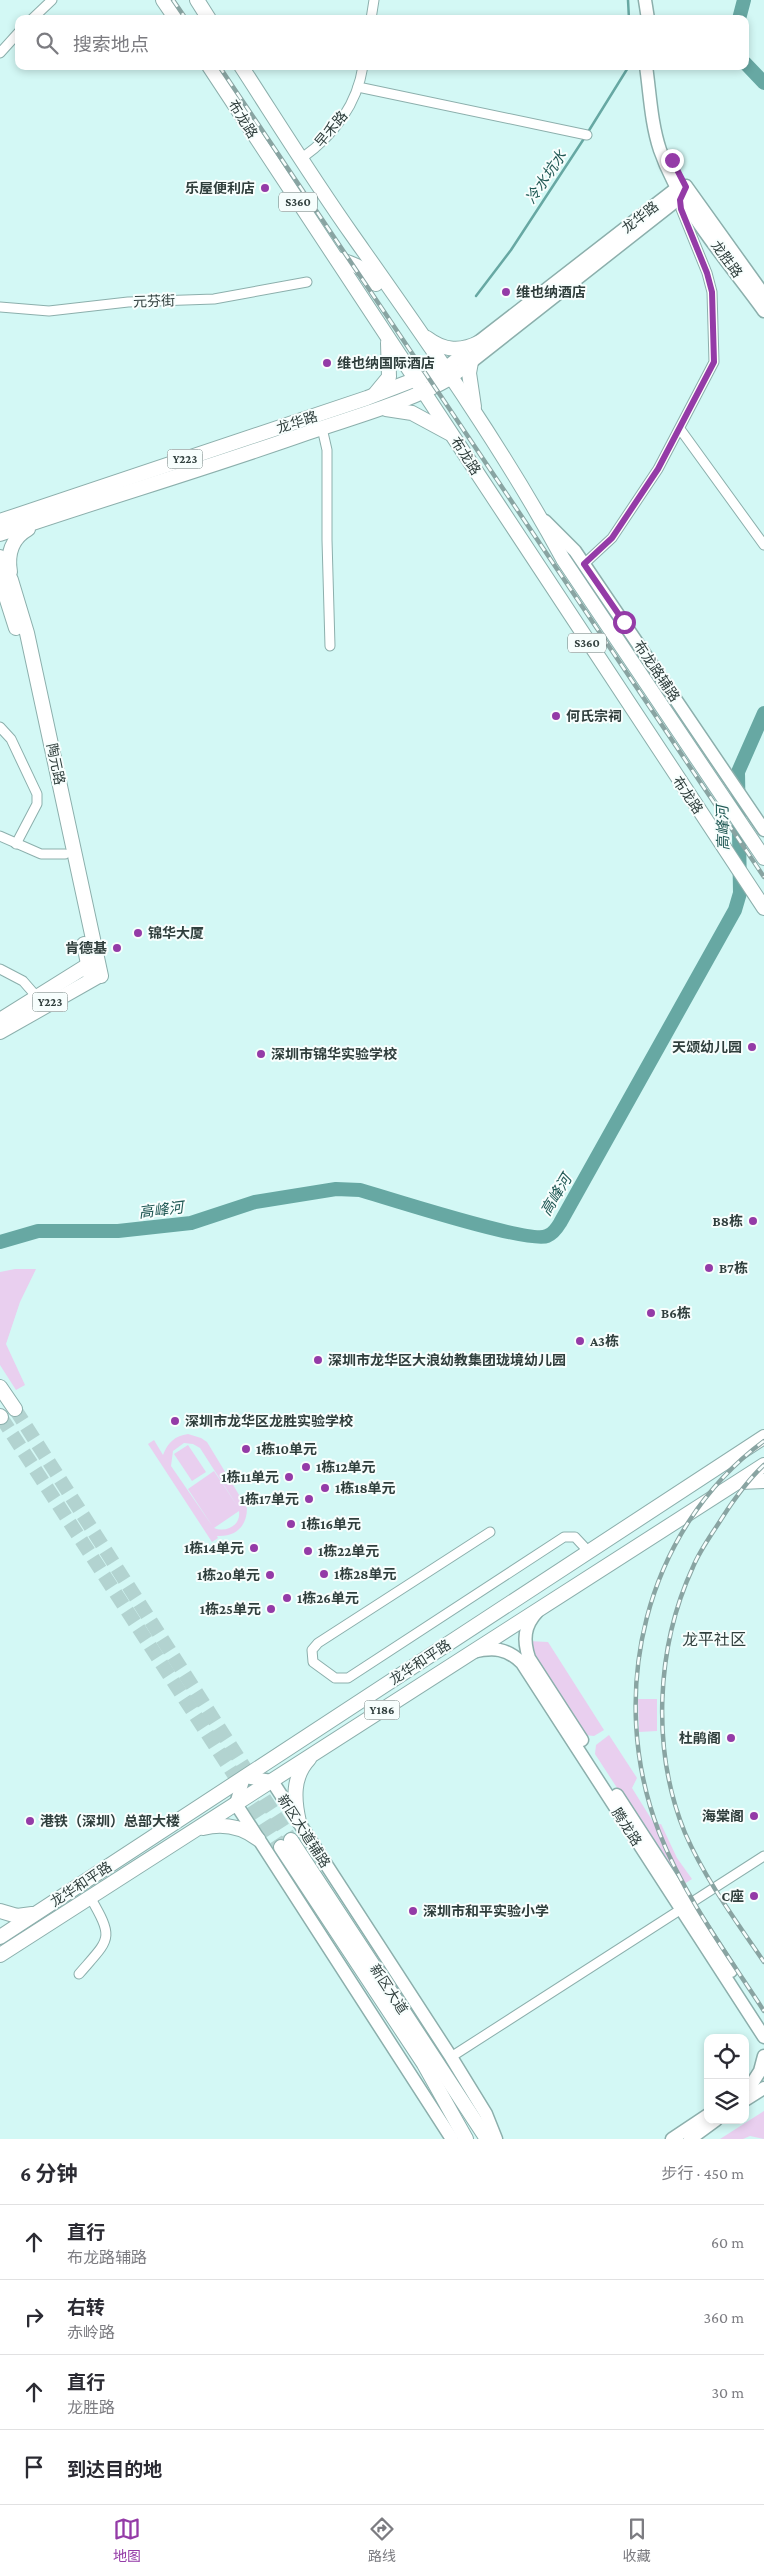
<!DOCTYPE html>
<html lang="zh">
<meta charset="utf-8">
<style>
:root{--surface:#fff;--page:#f2f2f3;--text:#2b2b33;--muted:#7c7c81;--line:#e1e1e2;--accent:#943ba7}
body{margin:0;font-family:"Crimson Pro","Noto Sans SC",serif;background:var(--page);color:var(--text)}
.controls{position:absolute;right:15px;bottom:15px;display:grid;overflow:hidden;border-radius:10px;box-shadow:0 2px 8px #0003}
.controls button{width:45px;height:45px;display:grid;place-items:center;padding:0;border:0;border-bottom:1px solid var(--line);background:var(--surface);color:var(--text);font:25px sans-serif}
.stop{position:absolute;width:15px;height:15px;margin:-11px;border:4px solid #943ba7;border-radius:50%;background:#fff}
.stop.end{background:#943ba7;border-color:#fff;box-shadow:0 1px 5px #0008}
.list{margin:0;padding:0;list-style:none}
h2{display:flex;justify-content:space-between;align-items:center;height:65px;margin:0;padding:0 20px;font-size:21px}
h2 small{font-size:16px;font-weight:400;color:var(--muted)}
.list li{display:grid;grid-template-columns:32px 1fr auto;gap:15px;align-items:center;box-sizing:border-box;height:75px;padding:0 20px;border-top:1px solid var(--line)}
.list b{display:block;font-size:19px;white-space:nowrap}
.list p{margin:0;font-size:16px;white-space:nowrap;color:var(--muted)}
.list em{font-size:16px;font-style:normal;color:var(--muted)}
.icon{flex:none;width:28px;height:28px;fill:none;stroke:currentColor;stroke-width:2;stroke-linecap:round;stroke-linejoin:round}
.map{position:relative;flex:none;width:764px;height:2139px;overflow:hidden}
.search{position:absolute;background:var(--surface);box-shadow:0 2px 8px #0003;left:15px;right:15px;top:15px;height:55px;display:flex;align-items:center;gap:12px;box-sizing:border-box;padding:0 18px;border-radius:10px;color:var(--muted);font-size:19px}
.sheet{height:365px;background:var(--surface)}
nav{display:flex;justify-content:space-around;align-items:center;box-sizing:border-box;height:70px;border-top:1px solid var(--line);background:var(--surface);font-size:14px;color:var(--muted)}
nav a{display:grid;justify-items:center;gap:2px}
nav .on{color:var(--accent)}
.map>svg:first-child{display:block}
</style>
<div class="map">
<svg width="764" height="2139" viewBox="0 0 764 2139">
<rect width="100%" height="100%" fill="#d3f8f5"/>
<g fill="#e9cfef" fill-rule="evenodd">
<path d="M 15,1269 L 36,1269 L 20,1302 L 6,1344 L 25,1385 L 16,1390 L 0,1365 L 0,1272 Z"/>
<path d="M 188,1434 L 201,1438 L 207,1442 L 247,1508 C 247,1526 236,1537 217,1536 L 218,1538 L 212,1542 L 148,1444 L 154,1440 L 163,1455 C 168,1442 175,1436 188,1434 ZM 184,1443 L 193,1444 L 200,1448 L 238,1507 L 214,1471 L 188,1489 L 213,1527 L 171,1466 L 173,1451 ZM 239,1511 C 241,1525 227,1533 214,1528 Z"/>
<path d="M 188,1445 L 206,1472 L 192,1481 L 174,1454 Z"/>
<path d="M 528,1641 L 548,1642 L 604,1730 L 594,1736 L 585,1735 L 532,1654 Z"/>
<path d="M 638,1699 L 657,1699 L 657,1731 L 639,1732 Z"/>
<path d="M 609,1735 L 637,1778 L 632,1788 L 655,1825 L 661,1824 L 677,1858 L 692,1879 L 681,1886 L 595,1754 L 596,1745 Z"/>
<path d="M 764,2111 L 764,2139 L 750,2136 L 743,2139 L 720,2139 Z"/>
</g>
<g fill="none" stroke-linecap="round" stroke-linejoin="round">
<g stroke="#67a8a3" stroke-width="2.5">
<path d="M 628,0 L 629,19"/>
<path d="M 588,132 L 629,66"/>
<path d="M 476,296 L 511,250 L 585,137"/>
</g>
<g stroke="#67a8a3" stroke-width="14">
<path d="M 739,19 L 744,0"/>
<path d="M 745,63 L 764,83"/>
<path d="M 0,1242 L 38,1231 L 118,1231 L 191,1223 L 255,1202 L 336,1189 L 360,1190 C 388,1198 529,1244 547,1236 C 553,1234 557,1228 560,1223 L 735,910 L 740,893 L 738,772 L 764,713"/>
</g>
<g stroke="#b2d3d0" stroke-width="14" stroke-dasharray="14 7" stroke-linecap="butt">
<path d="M 15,1409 L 291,1840"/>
<path d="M 1,1417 L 281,1847"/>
</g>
<defs>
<g id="minor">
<path d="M 32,19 L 52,0"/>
<path d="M 371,19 L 374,0"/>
<path d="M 0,53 L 19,32"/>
<path d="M 358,87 L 587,135"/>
<path d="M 302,158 C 333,136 357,105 363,66"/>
<path d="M 0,307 L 49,311 L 128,302 L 214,299 L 307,282"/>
<path d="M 322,428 L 327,450 L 327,540 L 330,646"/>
<path d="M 680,429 L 764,545"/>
<path d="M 584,564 L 612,538 L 658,469 L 714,362 L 712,292 L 707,273 L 681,209 L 682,196"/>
<path d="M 0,727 L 11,739 L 37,794 L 37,804 L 16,844"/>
<path d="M 0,836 L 41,854 L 65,854"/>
<path d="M 0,969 L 23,981 L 37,997"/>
<path d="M 490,1532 L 318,1643 L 312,1650 L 313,1662 L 335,1678 L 348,1678 L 564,1537 L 575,1537 L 589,1552"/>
<path d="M 79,1974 C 110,1938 115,1940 90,1897"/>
<path d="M 451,2057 L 764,1856"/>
</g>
<g id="secondary">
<path d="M 645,0 L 648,19"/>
<path d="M 646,66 C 650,94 651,123 660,150 C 680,208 728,261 764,311"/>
<path d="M 686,186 L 764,295"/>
<path d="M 445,368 L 677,188 L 686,187"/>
<path d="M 452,377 L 682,196 L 686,187"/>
<path d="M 545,521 L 575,551 L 764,830"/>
<path d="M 537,1612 C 524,1626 523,1640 529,1658 L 582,1740"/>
<path d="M 473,1652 C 493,1647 507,1648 522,1663 L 764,2037"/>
<path d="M 617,1795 L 731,1971"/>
<path d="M 751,2085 L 760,2071 L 764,2056"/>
<path d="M 745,2100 L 764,2088"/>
<path d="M 452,2139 L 236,1804 L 244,1777 L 272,1781 L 451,2057 L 486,2114 L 496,2139"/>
<path d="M 672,2139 L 708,2115"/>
<path d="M 690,2139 L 716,2120"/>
</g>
<g id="primary">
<path d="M 163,0 L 176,19"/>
<path d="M 197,0 L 209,19"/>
<path d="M 209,66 L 764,908"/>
<path d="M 241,66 C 278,123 314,181 353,236 C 427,341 502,446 563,559 L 764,858"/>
<path d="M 337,259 C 355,264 365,268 376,284"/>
<path d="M 427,338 C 444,351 461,352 480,342"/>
<path d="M 471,362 L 469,373 L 474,407"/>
<path d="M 375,394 L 389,377 L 388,343"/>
<path d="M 386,409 L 412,413 L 449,433"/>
<path d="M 0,521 L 367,398 L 445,368"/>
<path d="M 0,534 C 102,499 205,469 307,433 C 356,416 407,403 452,377"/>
<path d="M 0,557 L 11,580 L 27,633 L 101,976"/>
<path d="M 10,572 C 7,554 12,538 28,529"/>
<path d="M 0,578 L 16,628"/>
<path d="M 84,944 L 91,979"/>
<path d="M 0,1020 L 88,965"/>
<path d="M 0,1032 L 97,977"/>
<path d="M 0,1387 L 15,1409"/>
<path d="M 0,1416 L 1,1417"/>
<path d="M 741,1482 L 764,1481"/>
<path d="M 299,1822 C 294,1800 292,1777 309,1759"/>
<path d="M 203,1828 C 223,1823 242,1827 258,1839"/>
<path d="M 291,1840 L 487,2139"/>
<path d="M 281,1847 L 424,2064 L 466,2139"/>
<path d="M 0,1911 L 17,1916 L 32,1914"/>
<path d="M 0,1937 L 764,1437"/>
<path d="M 0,1955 L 764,1465"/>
</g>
</defs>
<use href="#minor" stroke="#8cafac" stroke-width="11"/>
<use href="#secondary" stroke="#8cafac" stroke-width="15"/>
<use href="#primary" stroke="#8cafac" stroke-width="16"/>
<use href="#minor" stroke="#fff" stroke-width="9"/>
<use href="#secondary" stroke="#fff" stroke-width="12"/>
<use href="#primary" stroke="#fff" stroke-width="14"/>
<defs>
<g id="rail">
<path d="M 173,0 L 186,19"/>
<path d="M 219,66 L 764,877"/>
<path d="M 764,1441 C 644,1530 606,1695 659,1832 C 684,1896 727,1954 764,2011"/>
<path d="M 764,1465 C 747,1481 735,1498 722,1518 C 712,1534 700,1550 693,1567 C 656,1647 651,1750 685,1833 C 705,1879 736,1921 764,1962"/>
</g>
</defs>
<use href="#rail" stroke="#89a4a2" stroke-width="4.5"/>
<use href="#rail" stroke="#f7fefd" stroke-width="2.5" stroke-dasharray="8" stroke-linecap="butt"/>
</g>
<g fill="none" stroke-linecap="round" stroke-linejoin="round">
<path stroke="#943ba7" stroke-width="6" d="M 624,622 L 584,564 L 612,538 L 658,469 L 714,362 L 712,292 L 707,273 L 681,209 L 680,200 L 686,187 L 672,160"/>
</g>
<g fill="#943ba7" stroke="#f7fefd" stroke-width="2">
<circle cx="265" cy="188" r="5"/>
<circle cx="506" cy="292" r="5"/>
<circle cx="327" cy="363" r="5"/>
<circle cx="556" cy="716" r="5"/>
<circle cx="138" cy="933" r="5"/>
<circle cx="117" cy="948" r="5"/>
<circle cx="752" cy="1047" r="5"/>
<circle cx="261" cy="1054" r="5"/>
<circle cx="753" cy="1221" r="5"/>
<circle cx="709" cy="1268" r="5"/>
<circle cx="651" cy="1313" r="5"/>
<circle cx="580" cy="1341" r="5"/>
<circle cx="318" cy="1360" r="5"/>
<circle cx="175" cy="1421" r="5"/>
<circle cx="246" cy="1449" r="5"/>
<circle cx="306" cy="1467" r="5"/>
<circle cx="289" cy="1477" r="5"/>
<circle cx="325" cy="1488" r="5"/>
<circle cx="309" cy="1499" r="5"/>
<circle cx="291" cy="1524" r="5"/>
<circle cx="254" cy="1548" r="5"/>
<circle cx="308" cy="1551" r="5"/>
<circle cx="324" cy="1574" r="5"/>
<circle cx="270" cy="1575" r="5"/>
<circle cx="287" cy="1598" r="5"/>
<circle cx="271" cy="1609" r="5"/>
<circle cx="731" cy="1738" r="5"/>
<circle cx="754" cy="1816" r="5"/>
<circle cx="30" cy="1821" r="5"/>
<circle cx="754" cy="1896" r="5"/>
<circle cx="413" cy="1911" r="5"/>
</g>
<g text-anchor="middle" stroke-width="4" stroke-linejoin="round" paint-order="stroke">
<g fill="#f7fefd" stroke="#6c7877" stroke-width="1">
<rect x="279" y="192.5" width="38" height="19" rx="4"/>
<rect x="167.5" y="449.5" width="35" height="19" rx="4"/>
<rect x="568" y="633.5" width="38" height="19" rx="4"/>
<rect x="32.5" y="992.5" width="35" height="19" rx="4"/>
<rect x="364.5" y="1700.5" width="35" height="19" rx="4"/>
</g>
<g font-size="12" font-weight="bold" fill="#303f3d">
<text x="298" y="206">S360</text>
<text x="185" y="463">Y223</text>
<text x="587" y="647">S360</text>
<text x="50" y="1006">Y223</text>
<text x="382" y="1714">Y186</text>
</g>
<g font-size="14" fill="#303f3d" stroke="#f7fefd">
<text transform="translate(243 119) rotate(58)" y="5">布龙路</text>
<text transform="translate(331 129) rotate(-50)" y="5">早禾路</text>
<text transform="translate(640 217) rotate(-38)" y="5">龙华路</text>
<text transform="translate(727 259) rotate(54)" y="5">龙胜路</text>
<text transform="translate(154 301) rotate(-2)" y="5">元芬街</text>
<text transform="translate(297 422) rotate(-18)" y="5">龙华路</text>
<text transform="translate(466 456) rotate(57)" y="5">布龙路</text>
<text transform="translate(657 671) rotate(56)" y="5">布龙路辅路</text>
<text transform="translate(56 764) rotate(78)" y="5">陶元路</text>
<text transform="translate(688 795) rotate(56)" y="5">布龙路</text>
<text transform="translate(420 1662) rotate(-33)" y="5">龙华和平路</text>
<text transform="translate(627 1827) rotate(57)" y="5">腾龙路</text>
<text transform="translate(304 1831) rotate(57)" y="5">新区大道辅路</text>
<text transform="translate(81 1884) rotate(-33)" y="5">龙华和平路</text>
<text transform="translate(389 1989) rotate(57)" y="5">新区大道</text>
</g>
<g font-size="14" font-weight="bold" fill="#303f3d" stroke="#f7fefd" text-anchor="start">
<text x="255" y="193" text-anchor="end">乐屋便利店</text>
<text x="516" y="297">维也纳酒店</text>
<text x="337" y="368">维也纳国际酒店</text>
<text x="566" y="721">何氏宗祠</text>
<text x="148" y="938">锦华大厦</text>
<text x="107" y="953" text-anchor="end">肯德基</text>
<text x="742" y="1052" text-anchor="end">天颂幼儿园</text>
<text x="271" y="1059">深圳市锦华实验学校</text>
<text x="743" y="1226" text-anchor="end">B8栋</text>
<text x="719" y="1273">B7栋</text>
<text x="661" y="1318">B6栋</text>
<text x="590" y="1346">A3栋</text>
<text x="328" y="1365">深圳市龙华区大浪幼教集团珑境幼儿园</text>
<text x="185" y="1426">深圳市龙华区龙胜实验学校</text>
<text x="256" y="1454">1栋10单元</text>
<text x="316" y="1472">1栋12单元</text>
<text x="279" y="1482" text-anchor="end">1栋11单元</text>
<text x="335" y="1493">1栋18单元</text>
<text x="299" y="1504" text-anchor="end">1栋17单元</text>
<text x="301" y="1529">1栋16单元</text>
<text x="244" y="1553" text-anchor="end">1栋14单元</text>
<text x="318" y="1556">1栋22单元</text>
<text x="334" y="1579">1栋28单元</text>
<text x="260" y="1580" text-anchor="end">1栋20单元</text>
<text x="297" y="1603">1栋26单元</text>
<text x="261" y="1614" text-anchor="end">1栋25单元</text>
<text x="721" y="1743" text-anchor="end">杜鹃阁</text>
<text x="744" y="1821" text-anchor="end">海棠阁</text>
<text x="40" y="1826">港铁（深圳）总部大楼</text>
<text x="744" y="1901" text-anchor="end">C座</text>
<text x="423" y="1916">深圳市和平实验小学</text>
</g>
<g font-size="15" font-style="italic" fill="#225a56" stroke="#f7fefd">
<text transform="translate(546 177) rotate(-56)" y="5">冷水坑水</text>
<text transform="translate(723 828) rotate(-91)" y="5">高峰河</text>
<text transform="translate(556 1195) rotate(-59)" y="5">高峰河</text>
<text transform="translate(161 1210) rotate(-7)" y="5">高峰河</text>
</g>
<g font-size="16" fill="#303f3d" stroke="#f7fefd">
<text x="714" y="1645">龙平社区</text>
</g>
</g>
</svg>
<div class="controls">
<button><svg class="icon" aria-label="locate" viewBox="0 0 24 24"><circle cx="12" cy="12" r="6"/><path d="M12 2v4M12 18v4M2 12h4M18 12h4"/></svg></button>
<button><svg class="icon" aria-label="layers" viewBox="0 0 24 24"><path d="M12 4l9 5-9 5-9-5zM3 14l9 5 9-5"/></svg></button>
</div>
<div class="stop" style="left:624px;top:622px"></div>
<div class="stop end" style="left:672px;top:160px"></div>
<div class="search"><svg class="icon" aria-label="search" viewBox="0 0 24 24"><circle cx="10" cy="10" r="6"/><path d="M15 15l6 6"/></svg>搜索地点</div>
</div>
<section class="sheet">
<h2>6 分钟<small>步行 · 450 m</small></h2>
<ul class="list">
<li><svg class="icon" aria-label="ahead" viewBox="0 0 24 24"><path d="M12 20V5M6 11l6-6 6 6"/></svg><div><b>直行</b><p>布龙路辅路</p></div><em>60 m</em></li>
<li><svg class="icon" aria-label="right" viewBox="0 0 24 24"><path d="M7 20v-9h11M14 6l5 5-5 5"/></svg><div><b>右转</b><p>赤岭路</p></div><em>360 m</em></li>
<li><svg class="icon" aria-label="ahead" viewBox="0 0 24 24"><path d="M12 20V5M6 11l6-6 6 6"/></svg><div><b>直行</b><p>龙胜路</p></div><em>30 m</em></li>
<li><svg class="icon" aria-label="arrive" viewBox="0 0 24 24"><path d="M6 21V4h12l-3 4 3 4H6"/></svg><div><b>到达目的地</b></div></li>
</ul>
</section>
<nav>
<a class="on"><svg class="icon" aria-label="map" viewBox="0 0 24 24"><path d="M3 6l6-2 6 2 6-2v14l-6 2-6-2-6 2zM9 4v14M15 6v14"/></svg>地图</a>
<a><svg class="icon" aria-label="directions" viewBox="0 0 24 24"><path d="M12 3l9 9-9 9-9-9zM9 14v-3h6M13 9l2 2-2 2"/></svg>路线</a>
<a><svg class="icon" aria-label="saved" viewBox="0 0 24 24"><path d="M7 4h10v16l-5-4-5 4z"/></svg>收藏</a>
</nav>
